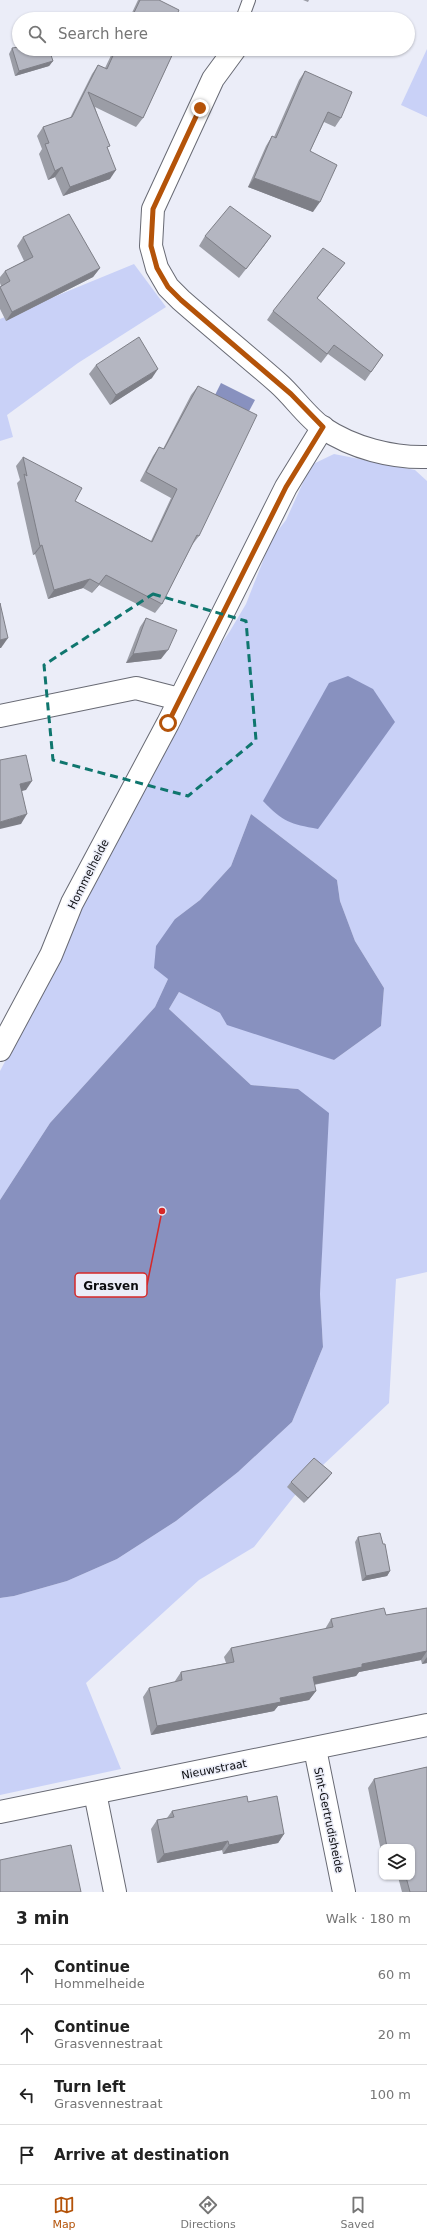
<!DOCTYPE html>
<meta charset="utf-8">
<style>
:root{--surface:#fff;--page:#f6f6f6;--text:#222;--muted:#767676;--line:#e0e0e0;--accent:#b45309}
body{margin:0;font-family:"DejaVu Sans",sans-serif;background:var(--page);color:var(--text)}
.controls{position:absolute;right:12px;bottom:12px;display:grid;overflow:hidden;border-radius:8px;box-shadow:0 1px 3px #0004}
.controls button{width:36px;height:36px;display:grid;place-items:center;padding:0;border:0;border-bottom:1px solid var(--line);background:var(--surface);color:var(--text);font:20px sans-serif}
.stop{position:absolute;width:12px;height:12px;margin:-9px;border:3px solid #b45309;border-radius:50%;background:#fff}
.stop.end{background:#b45309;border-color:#fff;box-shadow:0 1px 4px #0008}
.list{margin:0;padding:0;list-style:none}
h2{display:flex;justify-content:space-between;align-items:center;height:52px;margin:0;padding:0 16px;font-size:17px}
h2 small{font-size:13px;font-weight:400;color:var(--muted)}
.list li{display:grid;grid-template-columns:26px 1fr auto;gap:12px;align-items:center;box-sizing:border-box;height:60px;padding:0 16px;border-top:1px solid var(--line)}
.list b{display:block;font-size:15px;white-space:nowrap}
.list p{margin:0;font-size:13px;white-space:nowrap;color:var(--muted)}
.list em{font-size:13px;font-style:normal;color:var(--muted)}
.icon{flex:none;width:22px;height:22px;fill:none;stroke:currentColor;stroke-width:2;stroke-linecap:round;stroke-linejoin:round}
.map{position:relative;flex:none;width:427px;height:1892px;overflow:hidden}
.search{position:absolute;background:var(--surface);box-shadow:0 1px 3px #0004;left:12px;right:12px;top:12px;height:44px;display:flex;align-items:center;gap:10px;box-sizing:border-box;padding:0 14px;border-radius:22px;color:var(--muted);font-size:15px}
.sheet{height:292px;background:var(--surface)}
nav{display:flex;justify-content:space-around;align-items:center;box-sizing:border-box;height:56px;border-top:1px solid var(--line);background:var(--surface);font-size:11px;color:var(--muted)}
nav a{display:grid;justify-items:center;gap:2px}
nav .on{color:var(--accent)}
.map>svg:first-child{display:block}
</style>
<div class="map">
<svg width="427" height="1892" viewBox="0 0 427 1892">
<rect width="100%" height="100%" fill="#ebedf8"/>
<g fill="#c9d1f7">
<path d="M 427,49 L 427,117 L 401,105 Z"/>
<path d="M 134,264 L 166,307 L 78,363 L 7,415 L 13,437 L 0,441 L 0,319 Z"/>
<path d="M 334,454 L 415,470 L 427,481 L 427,1272 L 396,1279 L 389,1403 L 307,1480 L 254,1547 L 199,1580 L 86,1683 L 121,1769 L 0,1795 L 0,1598 L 14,1596 L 67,1581 L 117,1559 L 176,1521 L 238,1472 L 292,1422 L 323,1347 L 320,1294 L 323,1223 L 298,1089 L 251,1085 L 169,1009 L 179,992 L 220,1013 L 334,1060 L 381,1026 L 384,988 L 355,941 L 340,901 L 337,880 L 251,814 L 231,866 L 200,900 L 175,919 L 168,979 L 155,1007 L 50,1123 L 0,1200 L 0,1071 L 65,948 L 74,922 L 209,662 L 230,631 L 246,604 L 272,538 L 286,520 L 311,465 Z"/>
</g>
<g fill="#8891bf">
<path d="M 221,383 L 255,400 L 248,413 L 214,397 Z"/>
<path d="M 348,676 L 373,689 L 395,722 L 318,829 C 290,824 283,822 263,801 L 329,683 Z"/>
<path d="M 251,814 L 337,880 L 340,901 L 355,941 L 384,988 L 381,1026 L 334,1060 L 227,1025 L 220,1013 L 179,992 L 169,1009 L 251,1085 L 298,1089 L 329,1113 L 320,1294 L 323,1347 L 292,1422 L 238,1472 L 176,1521 L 117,1559 L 67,1581 L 14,1596 L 0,1598 L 0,1200 L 50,1123 L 155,1007 L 168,979 L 154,968 L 156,946 L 175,919 L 200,900 L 231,866 Z"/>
</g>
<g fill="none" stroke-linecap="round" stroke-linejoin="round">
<defs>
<path id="service" d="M 242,19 L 249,0"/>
<g id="minor">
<path d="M 235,49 L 213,79 L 153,209 L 151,246 L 157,268 L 168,287 L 181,300 C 213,328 246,355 278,383 C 293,396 307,417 323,428 C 353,448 392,458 427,457"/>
<path d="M 0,716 L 136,688 L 179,699"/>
<path d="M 0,1050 L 51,955 L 72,903 L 168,723 L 286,487 L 323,427"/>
<path d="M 315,1749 L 344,1892"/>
<path d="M 95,1793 L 115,1892"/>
<path d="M 0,1812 L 427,1725"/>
</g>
</defs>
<use href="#service" stroke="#686a74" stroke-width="14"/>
<use href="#minor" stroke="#686a74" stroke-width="24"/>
<use href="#service" stroke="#fff" stroke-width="12"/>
<use href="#minor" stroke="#fff" stroke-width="22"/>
</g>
<g fill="#9b9da6">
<path d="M 138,0 L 159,0 L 175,19 L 129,19 Z"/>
<path d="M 303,0 L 309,0 L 308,2 Z"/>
<path d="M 12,48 L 53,61 L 49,66 L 15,76 L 9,54 Z"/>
<path d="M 114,49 L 175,49 L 143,118 L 136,127 L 95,107 L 108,149 L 110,179 L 63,196 L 55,177 L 48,180 L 39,154 L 42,149 L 37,136 L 43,127 L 70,118 L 92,74 L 98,65 L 105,68 Z"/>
<path d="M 305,71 L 341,118 L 335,127 L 324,122 L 310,151 L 313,212 L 248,187 L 266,146 L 272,136 L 274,137 L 299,80 Z"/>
<path d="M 205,236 L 271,236 L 239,278 L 199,246 Z"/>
<path d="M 23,237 L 100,268 L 93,277 L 6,321 L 0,309 L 0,288 L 1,286 L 0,283 L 0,277 L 5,271 L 24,261 L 17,246 Z"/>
<path d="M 338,271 L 317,299 L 383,355 L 365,381 L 328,354 L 321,363 L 267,320 L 273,311 Z"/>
<path d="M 96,365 L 152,378 L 110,405 L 89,374 Z"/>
<path d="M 198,386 L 199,536 L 192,545 L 162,604 L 155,613 L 99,585 L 92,593 L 83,588 L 48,599 L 35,554 L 33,555 L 17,483 L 20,480 L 16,466 L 23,457 L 75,501 L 151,541 L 171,498 L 140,481 L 153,456 L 159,447 L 163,449 L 191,395 Z"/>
<path d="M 146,618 L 161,659 L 126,663 L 140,627 Z"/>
<path d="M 328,1478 L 304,1503 L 287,1487 L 291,1482 Z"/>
<path d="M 358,1537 L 383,1544 L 390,1571 L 387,1576 L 362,1581 L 355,1542 Z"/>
<path d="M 427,1608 L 427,1663 L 422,1664 L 421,1660 L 359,1672 L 356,1676 L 314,1685 L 316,1691 L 309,1700 L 278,1706 L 274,1711 L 151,1735 L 143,1697 L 149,1688 L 175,1682 L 175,1681 L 181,1672 L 226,1663 L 224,1657 L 231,1648 L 325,1629 L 331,1619 L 386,1615 Z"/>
<path d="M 427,1767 L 427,1892 L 402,1892 L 398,1877 L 412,1877 L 412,1847 L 382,1847 L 382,1856 L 368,1788 L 374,1779 Z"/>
<path d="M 248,1802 L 284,1834 L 278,1843 L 223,1854 L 222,1850 L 157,1863 L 151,1829 L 157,1820 L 167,1818 L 172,1811 Z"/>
</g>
<g fill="#7e7f87">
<path d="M 53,61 L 49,66 L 15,76 L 19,71 Z"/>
<path d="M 62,167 L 55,177 L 48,180 L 55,171 Z"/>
<path d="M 116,170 L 110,179 L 63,196 L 70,187 Z"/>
<path d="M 254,178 L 320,202 L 313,212 L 248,187 Z"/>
<path d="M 271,236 L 264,246 L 239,278 L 246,269 Z"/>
<path d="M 345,263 L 338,271 L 310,307 L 317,298 Z"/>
<path d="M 100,268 L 93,277 L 6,321 L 12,312 Z"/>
<path d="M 158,369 L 152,378 L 110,405 L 116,395 Z"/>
<path d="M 42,545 L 35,554 L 33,555 L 40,546 Z"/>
<path d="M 106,575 L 99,585 L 92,593 Z"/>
<path d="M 90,579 L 83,588 L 48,599 L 54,590 Z"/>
<path d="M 8,638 L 1,648 L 0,648 L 0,640 Z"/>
<path d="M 168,650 L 161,659 L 126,663 L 133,654 Z"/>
<path d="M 32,781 L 26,790 L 14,793 L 20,784 Z"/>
<path d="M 27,814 L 21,824 L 0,829 L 0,822 Z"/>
<path d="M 332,1473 L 328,1478 L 304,1503 L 308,1498 Z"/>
<path d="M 390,1571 L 387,1576 L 362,1581 L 366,1576 Z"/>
<path d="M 427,1651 L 421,1660 L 359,1672 L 356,1676 L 306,1686 L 313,1677 L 362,1664 Z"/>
<path d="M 427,1657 L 427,1663 L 422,1664 Z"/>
<path d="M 316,1691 L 309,1700 L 278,1706 L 274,1711 L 151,1735 L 157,1726 L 280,1698 Z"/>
<path d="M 284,1834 L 278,1843 L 223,1854 L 229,1845 Z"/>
<path d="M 228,1841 L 222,1850 L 157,1863 L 164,1854 Z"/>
</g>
<g fill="#b4b6c1" stroke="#7e7f87">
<path d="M 140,0 L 159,0 L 179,10 L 175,19 L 131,19 Z"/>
<path d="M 19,47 L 19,49 L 49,49 L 53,61 L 19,71 L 12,48 Z"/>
<path d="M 116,49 L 175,49 L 143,118 L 88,92 L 110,146 L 107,147 L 116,170 L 70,187 L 62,167 L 55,171 L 45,144 L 49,143 L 43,127 L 72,117 L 98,65 L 107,69 Z"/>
<path d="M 305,71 L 352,92 L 341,118 L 328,112 L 310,151 L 337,165 L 320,202 L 254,178 L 272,136 L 276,138 Z"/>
<path d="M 230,206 L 271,236 L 246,269 L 205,236 Z"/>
<path d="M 69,214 L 100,268 L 12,312 L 0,287 L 10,281 L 5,271 L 33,257 L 23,237 Z"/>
<path d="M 323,248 L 345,263 L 317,298 L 383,355 L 371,372 L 334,345 L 327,354 L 273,311 Z"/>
<path d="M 139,337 L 158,369 L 116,395 L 96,365 Z"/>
<path d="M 198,386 L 257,415 L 199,536 L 197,535 L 162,604 L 106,575 L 99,584 L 90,579 L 54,590 L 42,545 L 40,546 L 24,474 L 27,476 L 23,457 L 82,488 L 75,501 L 152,542 L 177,489 L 146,472 L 159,447 L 164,449 Z"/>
<path d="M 0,603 L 8,638 L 0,640 Z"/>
<path d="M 146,618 L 177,630 L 168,650 L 133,654 Z"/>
<path d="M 26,755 L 32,781 L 20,784 L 27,814 L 0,822 L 0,760 Z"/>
<path d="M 314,1458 L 332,1473 L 308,1498 L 291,1482 Z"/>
<path d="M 380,1533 L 383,1544 L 385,1544 L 390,1571 L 366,1576 L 358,1537 Z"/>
<path d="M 384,1608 L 386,1615 L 427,1608 L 427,1651 L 362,1664 L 362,1667 L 313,1677 L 316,1691 L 280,1698 L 281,1702 L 157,1726 L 149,1688 L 182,1680 L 181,1672 L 234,1662 L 231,1648 L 333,1627 L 331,1619 Z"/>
<path d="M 427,1767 L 427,1892 L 410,1892 L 406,1877 L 412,1877 L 412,1847 L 400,1847 L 400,1845 L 391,1847 L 387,1847 L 374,1779 Z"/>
<path d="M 247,1796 L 248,1802 L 277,1796 L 284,1834 L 229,1845 L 228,1841 L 164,1854 L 157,1820 L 174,1817 L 172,1811 Z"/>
<path d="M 71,1845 L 81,1892 L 0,1892 L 0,1860 Z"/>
</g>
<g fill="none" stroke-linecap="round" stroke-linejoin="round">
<path stroke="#b45309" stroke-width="5" d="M 168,723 L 286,487 L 323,427 L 291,394 L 181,300 L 168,287 L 157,268 L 151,246 L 153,209 L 200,108"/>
</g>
<path fill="none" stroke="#0f766e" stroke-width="3" stroke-dasharray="8 5" stroke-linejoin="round" d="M 153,594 L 246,621 L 256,740 L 188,796 L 53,760 L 44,665 Z"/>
<g text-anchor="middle" stroke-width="3" stroke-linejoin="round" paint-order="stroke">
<g font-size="11" fill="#0b0c0f" stroke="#ebedf8">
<text transform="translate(88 874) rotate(-63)" y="4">Hommelheide</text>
<text transform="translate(214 1769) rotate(-11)" y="4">Nieuwstraat</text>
<text transform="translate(329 1820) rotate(78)" y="4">Sint-Gertrudisheide</text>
</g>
</g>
<path fill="none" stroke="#d62828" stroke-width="1.5" d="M162 1211L147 1285"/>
<circle fill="#d62828" stroke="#ebedf8" stroke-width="1.5" cx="162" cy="1211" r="4"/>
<rect fill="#ebedf8" stroke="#d62828" stroke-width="1.5" x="75" y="1273" width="72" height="24" rx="4"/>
<g font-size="12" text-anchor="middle" font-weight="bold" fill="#0b0c0f">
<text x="111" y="1290">Grasven</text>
</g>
</svg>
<div class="controls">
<button><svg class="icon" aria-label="layers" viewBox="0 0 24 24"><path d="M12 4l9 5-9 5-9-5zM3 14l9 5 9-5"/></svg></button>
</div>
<div class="stop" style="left:168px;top:723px"></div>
<div class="stop end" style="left:200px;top:108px"></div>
<div class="search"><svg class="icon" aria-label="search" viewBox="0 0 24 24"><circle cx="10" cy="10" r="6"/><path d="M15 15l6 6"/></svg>Search here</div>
</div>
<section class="sheet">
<h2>3 min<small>Walk · 180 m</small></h2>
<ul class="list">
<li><svg class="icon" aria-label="ahead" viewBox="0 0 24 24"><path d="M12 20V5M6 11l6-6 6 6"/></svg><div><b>Continue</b><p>Hommelheide</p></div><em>60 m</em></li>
<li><svg class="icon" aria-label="ahead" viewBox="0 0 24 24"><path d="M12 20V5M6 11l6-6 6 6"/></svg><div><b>Continue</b><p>Grasvennestraat</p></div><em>20 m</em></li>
<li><svg class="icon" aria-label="left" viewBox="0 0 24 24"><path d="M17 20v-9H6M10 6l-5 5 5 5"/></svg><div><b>Turn left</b><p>Grasvennestraat</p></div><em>100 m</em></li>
<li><svg class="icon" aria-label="arrive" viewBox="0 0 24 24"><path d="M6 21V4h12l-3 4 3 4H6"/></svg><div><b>Arrive at destination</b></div></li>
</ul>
</section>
<nav>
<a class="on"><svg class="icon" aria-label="map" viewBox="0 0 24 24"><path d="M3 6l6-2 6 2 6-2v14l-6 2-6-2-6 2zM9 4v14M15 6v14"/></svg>Map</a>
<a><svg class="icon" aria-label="directions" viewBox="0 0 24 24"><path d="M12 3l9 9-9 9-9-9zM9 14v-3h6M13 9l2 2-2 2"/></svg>Directions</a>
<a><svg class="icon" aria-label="saved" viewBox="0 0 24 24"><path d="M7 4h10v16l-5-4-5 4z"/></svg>Saved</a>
</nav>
